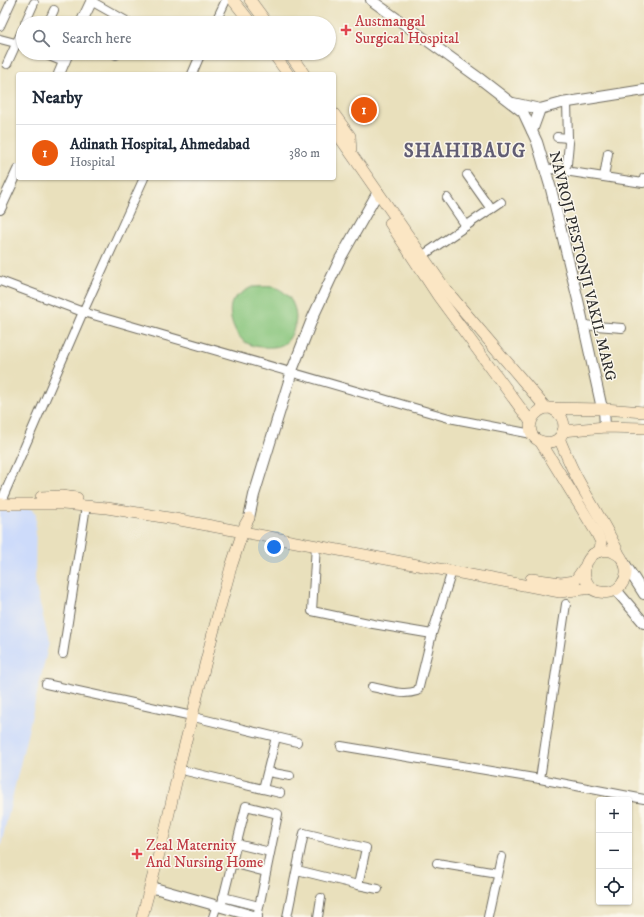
<!DOCTYPE html>
<meta charset="utf-8">
<style>
:root{--surface:#fff;--page:#f2f2f3;--text:#1f2937;--muted:#747a83;--line:#e0e1e3;--accent:#ea580c}
body{margin:0;font-family:"IM FELL DW Pica",serif;background:var(--page);color:var(--text)}
.controls{position:absolute;right:12px;bottom:12px;display:grid;overflow:hidden;border-radius:4px;box-shadow:0 1px 3px #0004}
.controls button{width:36px;height:36px;display:grid;place-items:center;padding:0;border:0;border-bottom:1px solid var(--line);background:var(--surface);color:var(--text);font:20px sans-serif}
.you{position:absolute;left:274px;top:547px;width:14px;height:14px;margin:-10px;border:3px solid #fff;border-radius:50%;background:#1a73e8;box-shadow:0 0 0 6px #1a73e833}
.badge{display:grid;place-items:center;width:26px;height:26px;border-radius:50%;background:var(--accent);color:#fff;font-size:13px;font-weight:700}
.pin{position:absolute;translate:-50% -50%;border:2px solid #fff;box-shadow:0 1px 4px #0006}
.list{margin:0;padding:0;list-style:none}
h2{display:flex;justify-content:space-between;align-items:center;height:52px;margin:0;padding:0 16px;font-size:17px}
h2 small{font-size:13px;font-weight:400;color:var(--muted)}
.list li{display:grid;grid-template-columns:26px 1fr auto;gap:12px;align-items:center;box-sizing:border-box;height:56px;padding:0 16px;border-top:1px solid var(--line)}
.list b{display:block;font-size:15px;white-space:nowrap}
.list p{margin:0;font-size:13px;white-space:nowrap;color:var(--muted)}
.list em{font-size:13px;font-style:normal;color:var(--muted)}
.icon{flex:none;width:22px;height:22px;fill:none;stroke:currentColor;stroke-width:2;stroke-linecap:round;stroke-linejoin:round}
.map{position:relative;flex:none;width:644px;height:917px;overflow:hidden}
.search{position:absolute;background:var(--surface);box-shadow:0 1px 3px #0004;left:16px;top:16px;width:320px;height:44px;display:flex;align-items:center;gap:10px;box-sizing:border-box;padding:0 14px;border-radius:22px;color:var(--muted);font-size:15px}
.panel{position:absolute;background:var(--surface);box-shadow:0 1px 3px #0004;left:16px;top:72px;width:320px;height:108px;border-radius:4px}
.map>svg:first-child{display:block}
</style>
<div class="map">
<svg width="644" height="917" viewBox="0 0 644 917">
<rect width="100%" height="100%" fill="#fbf7ec"/>
<filter id="ink" filterUnits="userSpaceOnUse"><feTurbulence type="fractalNoise" baseFrequency=".025" numOctaves="2"/><feDisplacementMap in="SourceGraphic" scale="8" xChannelSelector="R" yChannelSelector="G"/><feConvolveMatrix kernelMatrix="1 2 1 2 8 2 1 2 1" color-interpolation-filters="sRGB"/></filter>
<filter id="wash" filterUnits="userSpaceOnUse"><feTurbulence type="fractalNoise" baseFrequency=".012" numOctaves="4" result="noise"/><feDisplacementMap in="SourceGraphic" scale="16" xChannelSelector="R" yChannelSelector="G"/><feGaussianBlur stdDeviation="0.9" result="paint"/><feColorMatrix in="noise" values="0 0 0 0 0 0 0 0 0 0 0 0 0 0 0 0 0 1.4 0 .05"/><feComposite in="paint" operator="in"/></filter>
<g filter="url(#wash)">
<rect width="100%" height="100%" fill="#e9e0bc"/>
<path fill="#cddbfa" d="M 0,509 L 31,509 L 36,513 L 35,583 L 49,643 L 0,849 Z"/>
<path fill="#88c57b" stroke="#5a7853" d="M 252,287 C 259,287 266,286 273,287 C 291,291 300,312 294,328 C 288,346 280,348 262,347 C 257,347 249,345 245,342 C 234,335 225,309 234,299 C 239,294 246,290 252,287 Z"/>
</g>
<g filter="url(#ink)">
<g fill="none" stroke-linecap="round" stroke-linejoin="round">
<defs>
<g id="minor">
<path d="M 91,1 L 130,23"/>
<path d="M 25,23 L 34,3"/>
<path d="M 48,23 L 54,10"/>
<path d="M 215,23 L 226,0"/>
<path d="M 0,26 L 12,0"/>
<path d="M 0,39 L 23,45"/>
<path d="M 42,53 L 64,62"/>
<path d="M 116,55 L 116,53"/>
<path d="M 7,64 L 23,29"/>
<path d="M 192,74 L 201,53"/>
<path d="M 557,137 L 568,138 L 567,103"/>
<path d="M 567,164 L 569,143 L 568,138"/>
<path d="M 545,168 L 643,183 L 644,178"/>
<path d="M 467,175 L 491,209"/>
<path d="M 604,177 L 608,153"/>
<path d="M 447,198 L 466,226"/>
<path d="M 422,256 L 501,202"/>
<path d="M 0,281 L 83,312 L 449,418 L 532,434"/>
<path d="M 583,325 L 622,328"/>
<path d="M 3,497 L 83,312 L 144,178"/>
<path d="M 316,545 L 312,611 L 373,624 L 432,634 L 452,571"/>
<path d="M 63,654 L 86,506"/>
<path d="M 46,684 L 192,716"/>
<path d="M 372,687 C 387,690 402,696 417,691 L 419,687 L 432,634"/>
<path d="M 198,718 L 297,742"/>
<path d="M 341,746 L 540,779 L 644,799"/>
<path d="M 186,771 L 280,793"/>
<path d="M 268,772 L 290,776"/>
<path d="M 540,779 L 566,604"/>
<path d="M 263,789 L 276,737"/>
<path d="M 237,844 L 270,852"/>
<path d="M 232,863 L 266,872"/>
<path d="M 437,863 L 497,873"/>
<path d="M 358,885 L 378,889"/>
<path d="M 223,897 L 259,906"/>
<path d="M 221,907 L 246,806 L 278,814 L 257,917"/>
<path d="M 213,917 L 217,905"/>
<path d="M 287,917 L 304,833 L 366,848 L 358,885 L 297,870"/>
<path d="M 318,917 L 321,898"/>
<path d="M 488,917 L 501,857"/>
</g>
<g id="tertiary">
<path d="M 371,0 L 479,78 L 523,112 L 537,142 L 551,189 L 578,300 L 601,404 L 604,409 L 605,427"/>
<path d="M 81,23 L 92,0"/>
<path d="M 59,74 L 68,53"/>
<path d="M 513,103 L 540,109"/>
<path d="M 532,131 L 540,109 L 562,103 L 644,90"/>
<path d="M 0,209 L 18,170"/>
<path d="M 249,518 L 254,495 L 293,368 L 313,317 L 340,259 L 378,192"/>
<path d="M 625,564 L 644,594"/>
<path d="M 616,590 L 644,623"/>
<path d="M 151,888 L 158,889 L 257,917"/>
</g>
<g id="secondary">
<path d="M 233,0 L 251,23"/>
<path d="M 250,0 L 267,23"/>
<path d="M 273,53 L 288,74"/>
<path d="M 289,53 L 304,74"/>
<path d="M 334,114 L 350,136 L 351,153"/>
<path d="M 334,129 L 446,290 L 546,408"/>
<path d="M 390,223 L 438,296 L 530,421"/>
<path d="M 552,409 C 572,418 565,446 544,442 C 524,439 527,413 546,408 L 604,409 L 644,412"/>
<path d="M 563,431 L 605,427 L 644,428"/>
<path d="M 559,438 C 564,450 569,462 575,474 C 589,501 606,526 619,554 C 622,559 626,564 626,570 C 627,580 619,591 609,592 C 604,593 597,592 592,589 C 576,574 588,546 610,551 C 614,552 618,555 621,557"/>
<path d="M 540,441 L 596,532 L 601,542 L 600,551 L 593,554"/>
<path d="M 41,497 L 61,496 L 77,498"/>
<path d="M 0,504 L 63,504 L 107,508 L 175,519 L 560,592 L 592,588"/>
<path d="M 531,579 L 561,583 L 575,581 L 584,568"/>
<path d="M 142,917 L 164,835 L 182,756 L 213,633 L 231,567 L 245,525 L 249,518"/>
</g>
</defs>
<use href="#minor" stroke="#6e6a5e" stroke-width="10"/>
<use href="#tertiary" stroke="#6e6a5e" stroke-width="12"/>
<use href="#secondary" stroke="#6e6a5e" stroke-width="12"/>
<use href="#minor" stroke="#fff" stroke-width="8"/>
<use href="#tertiary" stroke="#fff" stroke-width="10"/>
<use href="#secondary" stroke="#fbe6c4" stroke-width="11"/>
</g>
</g>
<g fill="#e0444e" stroke="#fbf7ec" stroke-width="1.5">
<path d="M344 24h4v4h4v4h-4v4h-4v-4h-4v-4h4z"/>
<path d="M135 848h4v4h4v4h-4v4h-4v-4h-4v-4h4z"/>
</g>
<g text-anchor="middle" stroke-width="3" stroke-linejoin="round" paint-order="stroke">
<g font-size="15" fill="#be3a42" stroke="#fbf7ec" text-anchor="start">
<text x="355" y="26">Austmangal<tspan x="355" dy="17">Surgical Hospital</tspan></text>
<text x="146" y="850">Zeal Maternity<tspan x="146" dy="17">And Nursing Home</tspan></text>
</g>
<g font-size="15" fill="#2b2b2b" stroke="#fbf7ec">
<text transform="translate(583 266) rotate(76)" y="5">NAVROJI PESTONJI VAKIL MARG</text>
</g>
<g font-size="19" font-weight="bold" letter-spacing="1" fill="#615d74" stroke="#fbf7ec">
<text x="465" y="157">SHAHIBAUG</text>
</g>
</g>
</svg>
<div class="controls">
<button>+</button>
<button>−</button>
<button><svg class="icon" aria-label="locate" viewBox="0 0 24 24"><circle cx="12" cy="12" r="6"/><path d="M12 2v4M12 18v4M2 12h4M18 12h4"/></svg></button>
</div>
<div class="you"></div>
<div class="pin badge" style="left:364px;top:110px">1</div>
<div class="search"><svg class="icon" aria-label="search" viewBox="0 0 24 24"><circle cx="10" cy="10" r="6"/><path d="M15 15l6 6"/></svg>Search here</div>
<section class="panel">
<h2>Nearby<small></small></h2>
<ul class="list">
<li><span class="badge">1</span><div><b>Adinath Hospital, Ahmedabad</b><p>Hospital</p></div><em>380 m</em></li>
</ul>
</section>
</div>
